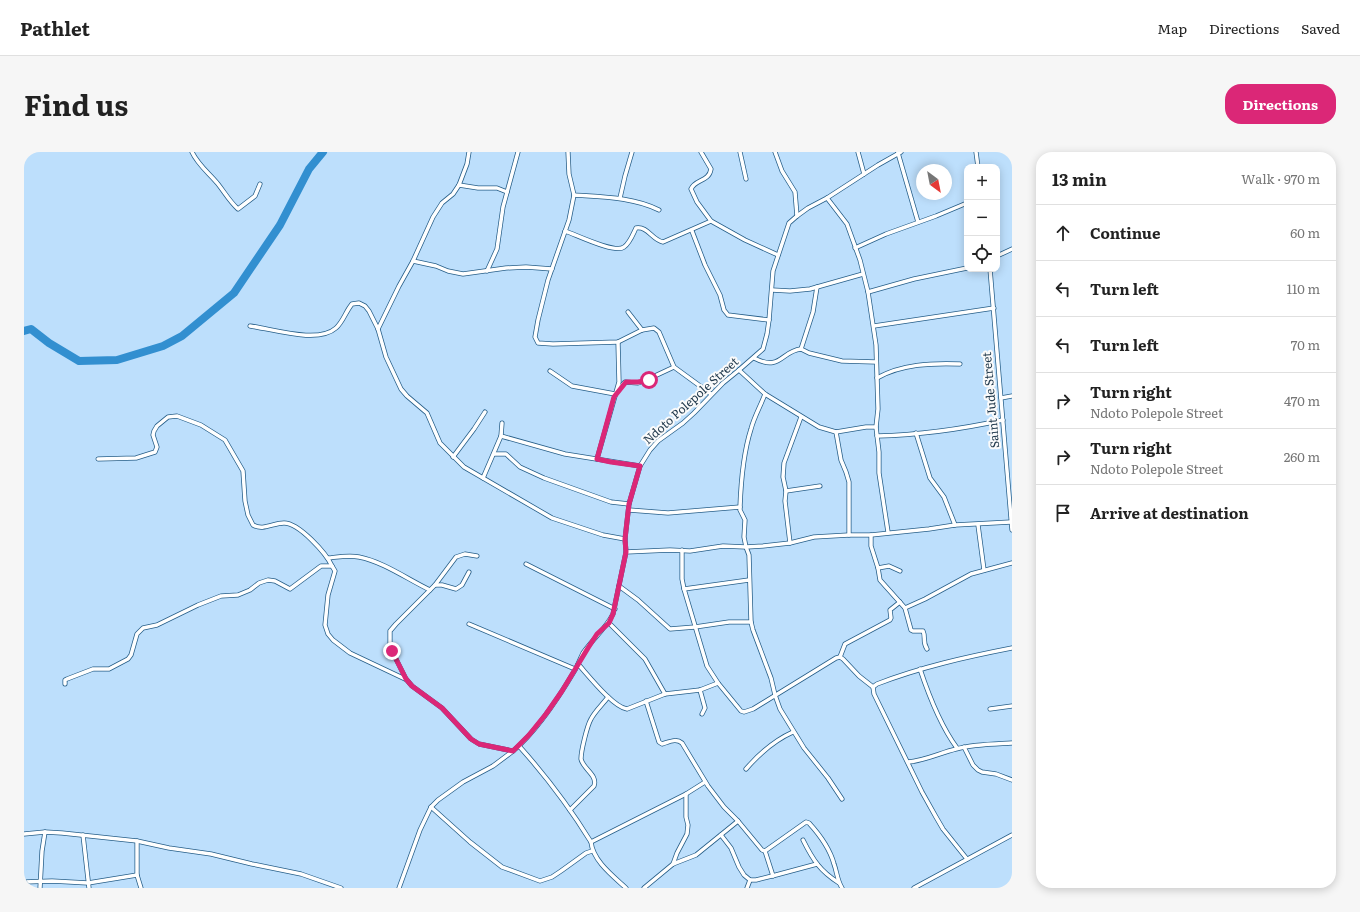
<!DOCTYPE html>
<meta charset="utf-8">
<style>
:root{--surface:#fff;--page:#f6f6f6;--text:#222;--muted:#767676;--line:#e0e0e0;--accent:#db2777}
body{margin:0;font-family:Literata,serif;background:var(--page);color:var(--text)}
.controls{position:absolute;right:12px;top:12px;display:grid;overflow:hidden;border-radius:8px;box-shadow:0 2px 10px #0003}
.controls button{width:36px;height:36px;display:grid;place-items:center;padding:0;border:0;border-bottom:1px solid var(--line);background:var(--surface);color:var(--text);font:20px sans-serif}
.compass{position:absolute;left:892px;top:12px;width:36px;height:36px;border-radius:50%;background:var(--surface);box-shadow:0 2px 10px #0003;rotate:148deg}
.stop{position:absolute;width:12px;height:12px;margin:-9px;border:3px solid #db2777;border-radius:50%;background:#fff}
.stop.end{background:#db2777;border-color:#fff;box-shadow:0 1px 4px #0008}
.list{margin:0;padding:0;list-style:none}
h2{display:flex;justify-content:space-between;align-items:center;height:52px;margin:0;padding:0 16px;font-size:17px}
h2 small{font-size:13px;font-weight:400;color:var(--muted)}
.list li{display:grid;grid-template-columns:26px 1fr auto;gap:12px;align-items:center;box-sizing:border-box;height:56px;padding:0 16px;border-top:1px solid var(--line)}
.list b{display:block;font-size:15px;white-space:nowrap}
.list p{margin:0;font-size:13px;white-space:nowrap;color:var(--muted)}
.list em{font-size:13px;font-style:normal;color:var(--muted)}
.icon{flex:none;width:22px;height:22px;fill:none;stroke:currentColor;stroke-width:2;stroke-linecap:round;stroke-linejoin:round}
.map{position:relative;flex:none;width:988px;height:736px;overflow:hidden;border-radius:16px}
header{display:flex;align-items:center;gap:24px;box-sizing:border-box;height:56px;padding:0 20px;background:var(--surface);border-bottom:1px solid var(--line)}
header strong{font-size:19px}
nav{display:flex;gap:22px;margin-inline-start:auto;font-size:14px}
.intro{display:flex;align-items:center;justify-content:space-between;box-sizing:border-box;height:96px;padding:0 24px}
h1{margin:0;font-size:28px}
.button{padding:10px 18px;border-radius:16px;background:var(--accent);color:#fff;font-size:14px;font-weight:700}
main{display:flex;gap:24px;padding:0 24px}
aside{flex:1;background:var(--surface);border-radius:16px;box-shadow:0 2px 10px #0003}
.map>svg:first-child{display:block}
</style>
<header>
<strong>Pathlet</strong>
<nav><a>Map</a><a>Directions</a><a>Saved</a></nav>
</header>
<div class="intro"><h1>Find us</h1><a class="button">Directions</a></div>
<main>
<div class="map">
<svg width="988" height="736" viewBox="0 0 988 736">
<rect width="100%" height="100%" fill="#bddffc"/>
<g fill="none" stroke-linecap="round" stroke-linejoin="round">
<path stroke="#328fd0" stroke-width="8" d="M 0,179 L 7,177 L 25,191 L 55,209 L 93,208 L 139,194 L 158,184 L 210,141 L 256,73 L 285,17 L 299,0"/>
<defs>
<g id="minor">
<path d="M 168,0 C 174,13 185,21 194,32 C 201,41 206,50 214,57 L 231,44 L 236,32"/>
<path d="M 544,0 L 545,22 L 550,43 L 545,68 L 524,128 L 514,168 L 511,185 L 514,191 L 529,192 L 594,190 L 618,178 L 630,176 L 635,180 L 650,215 L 687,242"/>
<path d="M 677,0 L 687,17 C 685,30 671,27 667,37 L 673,50 L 687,69 L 721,88 L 754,103"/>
<path d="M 716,0 L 722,27"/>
<path d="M 751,0 L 758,19 L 771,40 L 773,64"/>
<path d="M 834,0 L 840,22"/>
<path d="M 952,0 L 954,15"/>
<path d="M 874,1 L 894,70"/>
<path d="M 435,33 L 454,36 L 473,36 L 483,40"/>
<path d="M 550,43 C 578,45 609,45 635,58"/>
<path d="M 596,46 L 601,24 L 608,0"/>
<path d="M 803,46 L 823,72 L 836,108 L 844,140 L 852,193 L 854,257 L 852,275 L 855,300 L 855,321 L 864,380"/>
<path d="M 541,79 C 553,83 591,102 600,95 C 606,91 609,82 612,76 C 624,74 628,88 639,90 L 687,69"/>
<path d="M 668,79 L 681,113 L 696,143 L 700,158 L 704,163 L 745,168"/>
<path d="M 831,96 L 862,82 L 912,64 L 943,51"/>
<path d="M 973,104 L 988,97"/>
<path d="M 389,109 L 412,114 L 424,119 L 439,122 L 482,116 L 502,115 L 528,117"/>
<path d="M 966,117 L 988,378"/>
<path d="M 463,119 L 473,97 L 479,55 L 494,0"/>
<path d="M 748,138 L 766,139 L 786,137 L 839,122"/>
<path d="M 844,140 L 890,127 L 943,116"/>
<path d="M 604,160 L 618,178"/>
<path d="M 226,174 C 249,177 294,192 312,176 C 319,170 322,159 328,152 L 335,151 L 341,154 L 345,159 L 354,177 L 362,205 L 377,237 L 383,244 L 403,261 L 416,291 L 440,315 L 528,366 L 579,383 L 601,387"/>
<path d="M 850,174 L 970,156"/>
<path d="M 354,177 L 375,134 L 389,109 L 409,65 L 418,51 L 429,42 L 435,33 L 443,12 L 445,0"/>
<path d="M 777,197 L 789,160 L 793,135"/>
<path d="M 730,206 C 757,220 757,199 777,197 L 785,201 L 818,209 L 852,210"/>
<path d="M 715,218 L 741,242 L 795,275 L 812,280 L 842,275 L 852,275"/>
<path d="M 526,219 L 548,234 L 591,242"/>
<path d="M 853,226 C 878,212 907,211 936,212"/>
<path d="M 593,239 L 601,230 L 614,231 L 620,229 L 650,215"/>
<path d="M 741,242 C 737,253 730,265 727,277 C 719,302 717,328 716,355 L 716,358 L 721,368 L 720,385 L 722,395 L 725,403 L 727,470 L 729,478 L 747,526 L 751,543 L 756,557 L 780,596 L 804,626 L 818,647"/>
<path d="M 977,246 L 988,244"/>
<path d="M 812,280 L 817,308 L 822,320 L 825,330 L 825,383"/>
<path d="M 892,281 L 906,326 L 920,345 L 931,373"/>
<path d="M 477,284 L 541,302 L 616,314"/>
<path d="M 853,284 C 894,283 938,277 979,268"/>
<path d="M 470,302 L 482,302 L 496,315 L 520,326 L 587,350 L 605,352"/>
<path d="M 429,305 L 450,277 L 461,260"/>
<path d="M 74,307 L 112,306 L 131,300 L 133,295 L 129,283 L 130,279 L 133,274 L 144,265 L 153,264 L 177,273 L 201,288 L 219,319 L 221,349 L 224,363 L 229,373 C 239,379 249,371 260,371 C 275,371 302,401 308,414"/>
<path d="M 573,307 L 595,230 L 594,190"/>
<path d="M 459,326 L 477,284 L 478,271"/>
<path d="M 762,339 L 796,334"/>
<path d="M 605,358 L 644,361 L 716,355"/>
<path d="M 954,373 L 960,418"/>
<path d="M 847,383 L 847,394 L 854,416 L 856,428 L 881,456 L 887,478 L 889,479 L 899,479 C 902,485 898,489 903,497"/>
<path d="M 766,391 L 761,349 L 762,339 L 759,325 L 760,311 L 777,265"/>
<path d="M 658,398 L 658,427 L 660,437 L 683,514 L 694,531 L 717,559 L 720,560 L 729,557 L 812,506 L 816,505 L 819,507 L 835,524 L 849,535"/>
<path d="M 602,400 L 646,398 L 666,399 L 699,394 L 722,395 L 739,394 L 766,391 L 790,385 L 825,383 L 847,383 L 905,377 L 931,373 L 987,370"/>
<path d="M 453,404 L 441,402 L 432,405 L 411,433 L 372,472 L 366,479 L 366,491 L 368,499 L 382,527 L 388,534 L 418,556 L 447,587 L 455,592 L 489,599 C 513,579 535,545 551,518 C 554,513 556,507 559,501 C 569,487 582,476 589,462 L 602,400 L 601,387 L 605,352 L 616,314 L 626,298 L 634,289 L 659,271 L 670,261 L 699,231 L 715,218 L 739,197 L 743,182 L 745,168 L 749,119 L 765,71 L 773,64 L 784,56 L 803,46 L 854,13 L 877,0"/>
<path d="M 304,406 C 314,405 325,403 335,405 C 360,410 383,427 406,438"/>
<path d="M 502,412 L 591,457"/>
<path d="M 854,416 L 865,414 L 876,419"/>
<path d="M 411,433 L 418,433 L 432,437 L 438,433 L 445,420"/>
<path d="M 595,434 L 614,448 L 646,477 L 671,475 L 705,470 L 727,470"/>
<path d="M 660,437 L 725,428"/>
<path d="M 881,456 L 901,447 L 947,422 L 988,411"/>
<path d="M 585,471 L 621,507 L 641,542"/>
<path d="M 445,472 L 551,517"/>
<path d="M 816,505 L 821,492 L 866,468 L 867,466 L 866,458 L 876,450"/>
<path d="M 554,512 C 564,523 589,555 603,557 L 641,542 L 676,538 L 694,531"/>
<path d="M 896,517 C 905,544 916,573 933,596"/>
<path d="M 41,532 L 41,528 L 43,527 L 69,517 L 85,517 L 104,507 L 107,503 L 113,482 L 119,476 L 133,473 L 174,453 L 197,444 L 214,443 L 226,438 L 235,431 L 244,428 L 251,429 L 266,437 L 297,414 L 308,414 L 311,419 L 304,443 L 301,473 L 304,482 L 309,488 L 326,501 L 381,527"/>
<path d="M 676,538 L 681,556 L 678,562"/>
<path d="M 622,549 L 635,590 L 638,592 C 645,590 652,586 658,591 L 684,634 L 700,655 L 714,669 L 738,698 L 741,699 L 782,670 L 785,671 C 795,682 806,697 810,712 C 813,720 813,728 818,736"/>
<path d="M 966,557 L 988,554"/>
<path d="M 495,594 C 522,624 546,656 567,690 C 569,709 589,724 602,736"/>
<path d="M 940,595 L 949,613 L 954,618 L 958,620 L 972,622 L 988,628"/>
<path d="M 884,610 C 900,609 916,601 932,597 C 950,592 969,592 988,591"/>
<path d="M 722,617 C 735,602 751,588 769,580"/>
<path d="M 407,655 L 446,690 L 478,715 L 516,729 L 528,725 L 537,719 L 562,701 L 568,699"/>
<path d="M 546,658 L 570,634 C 574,623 559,617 557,607 C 557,599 563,574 567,567 C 571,559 579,552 584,545"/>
<path d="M 0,682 L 21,680 L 38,681 L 113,689 L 145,696 L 187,702 L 228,712 L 277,722 L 317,736"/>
<path d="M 59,683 L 65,736"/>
<path d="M 697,683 L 707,696 L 715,715 L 720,723 L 726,728 L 732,728 L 752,723 L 793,712"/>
<path d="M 779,688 C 789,708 796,719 815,731"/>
<path d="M 113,689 L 113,723 L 117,736"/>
<path d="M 567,690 L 662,642 L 681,630"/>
<path d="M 741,699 L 749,724"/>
<path d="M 943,707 L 919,677 L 912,665 L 898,640 L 850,542 L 849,535 L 853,532 C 897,515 942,505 988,496"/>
<path d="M 649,712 L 653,701 L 663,682 L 664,673 L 662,665 L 662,642"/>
<path d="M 0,730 L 28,729 L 64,731 L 113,723"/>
<path d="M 16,736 L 18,699 L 21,680"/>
<path d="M 375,736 L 396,678 L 407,655 L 414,648 L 439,630 L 469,614 L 489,599"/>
<path d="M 620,736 L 649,712 L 672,703 L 714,669"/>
<path d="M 723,736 L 726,728"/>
<path d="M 890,736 L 988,683"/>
</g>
</defs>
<use href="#minor" stroke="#265e88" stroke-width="5"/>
<use href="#minor" stroke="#fff" stroke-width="3.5"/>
</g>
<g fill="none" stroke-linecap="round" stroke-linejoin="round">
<path stroke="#db2777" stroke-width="5" d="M 368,499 L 382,527 L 388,534 L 418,556 L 447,587 L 455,592 L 489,599 L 505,583 L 522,562 L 538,539 L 564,496 L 573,482 L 585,471 L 589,462 L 602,400 L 601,387 L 605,352 L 616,314 L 587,310 L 573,307 L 590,245 L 602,230 L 614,230 L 625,228"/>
</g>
<g text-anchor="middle" stroke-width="4" stroke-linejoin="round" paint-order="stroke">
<g font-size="12" fill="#233b4e" stroke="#fbfbfb">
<text transform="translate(967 248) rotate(-95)" y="4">Saint Jude Street</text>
<text transform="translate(667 249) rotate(-42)" y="4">Ndoto Polepole Street</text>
</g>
</g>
</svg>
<div class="controls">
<button>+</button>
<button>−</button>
<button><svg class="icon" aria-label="locate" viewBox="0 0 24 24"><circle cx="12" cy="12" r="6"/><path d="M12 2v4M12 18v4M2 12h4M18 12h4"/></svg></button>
</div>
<svg class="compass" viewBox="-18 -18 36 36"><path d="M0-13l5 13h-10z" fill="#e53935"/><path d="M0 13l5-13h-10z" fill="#767676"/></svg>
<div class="stop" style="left:625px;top:228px"></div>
<div class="stop end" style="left:368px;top:499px"></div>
</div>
<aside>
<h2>13 min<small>Walk · 970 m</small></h2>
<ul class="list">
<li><svg class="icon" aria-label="ahead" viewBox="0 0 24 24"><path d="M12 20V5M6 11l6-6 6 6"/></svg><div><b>Continue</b></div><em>60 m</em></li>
<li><svg class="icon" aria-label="left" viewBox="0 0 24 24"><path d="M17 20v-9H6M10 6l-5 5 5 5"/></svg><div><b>Turn left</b></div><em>110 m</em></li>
<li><svg class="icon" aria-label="left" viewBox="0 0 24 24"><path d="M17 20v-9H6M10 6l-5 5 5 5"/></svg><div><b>Turn left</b></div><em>70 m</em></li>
<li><svg class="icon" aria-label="right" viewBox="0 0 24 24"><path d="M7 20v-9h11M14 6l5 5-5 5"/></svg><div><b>Turn right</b><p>Ndoto Polepole Street</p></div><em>470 m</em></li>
<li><svg class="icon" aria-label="right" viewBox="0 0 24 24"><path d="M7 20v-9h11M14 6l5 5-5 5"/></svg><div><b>Turn right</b><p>Ndoto Polepole Street</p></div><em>260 m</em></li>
<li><svg class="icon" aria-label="arrive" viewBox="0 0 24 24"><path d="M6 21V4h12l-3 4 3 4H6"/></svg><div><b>Arrive at destination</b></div></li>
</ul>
</aside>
</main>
